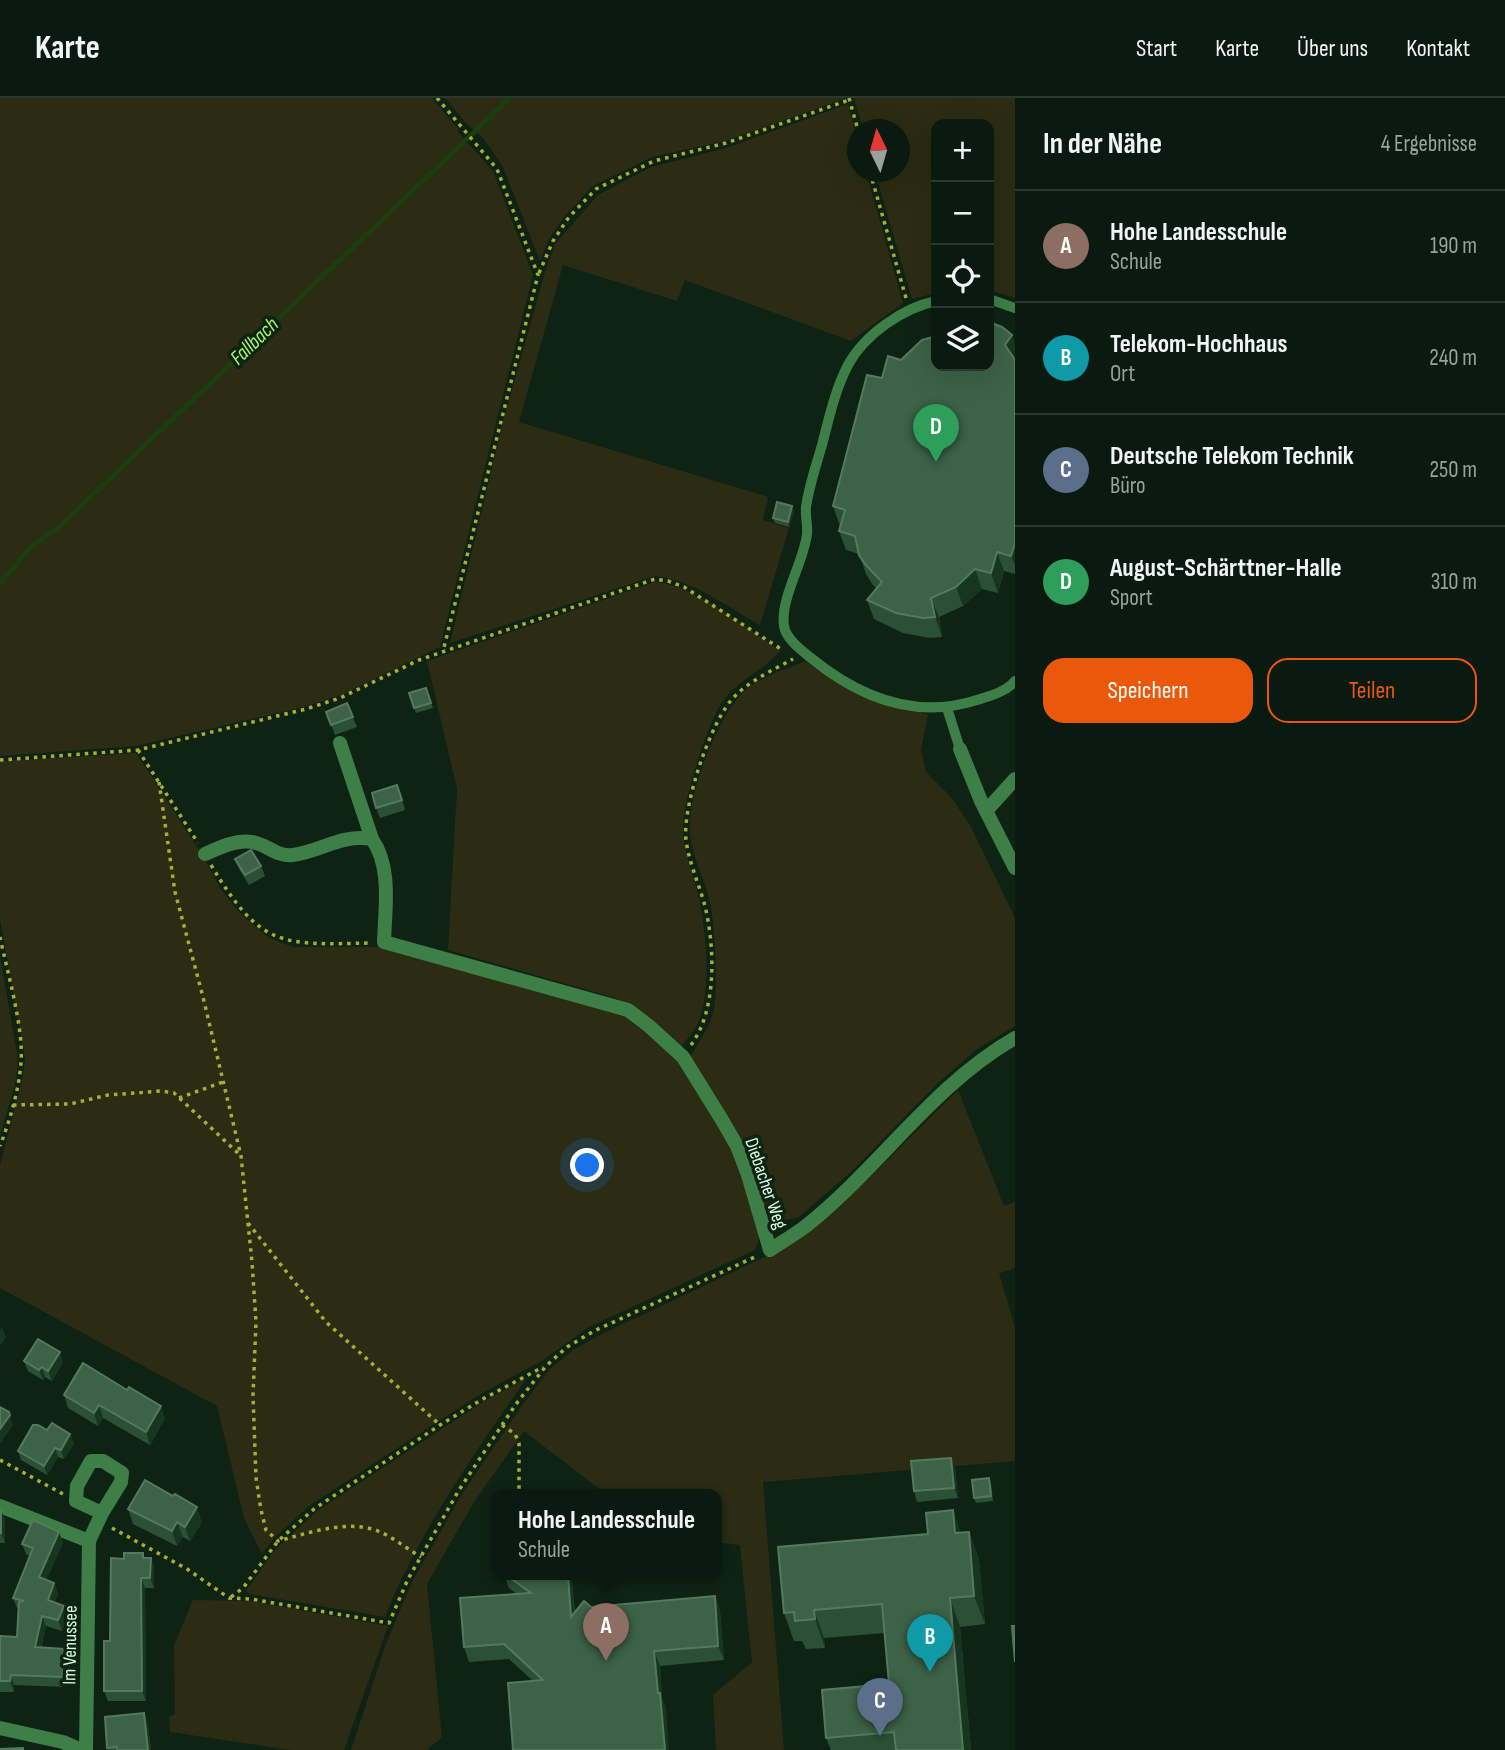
<!DOCTYPE html>
<html lang="de">
<meta charset="utf-8">
<style>
:root{--surface:#0b1a10;--page:#19271e;--text:#f1f3f6;--muted:#9aa19f;--line:#2b3830;--accent:#ea580c}
body{margin:0;font-family:"Sofia Sans Condensed",sans-serif;background:var(--page);color:var(--text)}
.controls{position:absolute;right:21px;top:21px;display:grid;overflow:hidden;border-radius:14px;box-shadow:0 7px 28px #0002}
.controls button{width:63px;height:63px;display:grid;place-items:center;padding:0;border:0;border-bottom:2px solid var(--line);background:var(--surface);color:var(--text);font:35px sans-serif}
.compass{position:absolute;left:847px;top:21px;width:63px;height:63px;border-radius:50%;background:var(--surface);box-shadow:0 7px 28px #0002;rotate:355deg}
.you{position:absolute;left:588px;top:1068px;width:24px;height:24px;margin:-18px;border:5px solid #fff;border-radius:50%;background:#1a73e8;box-shadow:0 0 0 10px #1a73e833}
.badge{display:grid;place-items:center;width:46px;height:46px;border-radius:50%;background:var(--accent);color:#fff;font-size:23px;font-weight:700}
.pin{position:absolute;translate:-50% -58px;filter:drop-shadow(0 2px 4px #0008)}
.pin::after{content:'';position:absolute;top:37px;width:24px;height:21px;background:inherit;clip-path:polygon(0 0,100% 0,50% 100%)}
.popup{position:absolute;left:491px;top:1391px;width:231px;height:91px;box-sizing:border-box;display:grid;place-content:center;border-radius:14px;background:var(--surface);filter:drop-shadow(0 2px 5px #0005);font-size:23px;white-space:nowrap;color:var(--muted)}
.popup b{font-size:26px;color:var(--text)}
.popup::after{content:'';position:absolute;left:50%;top:100%;margin-left:-14px;border:14px solid transparent;border-top-color:var(--surface)}
.list{margin:0;padding:0;list-style:none}
h2{display:flex;justify-content:space-between;align-items:center;height:91px;margin:0;padding:0 28px;font-size:30px}
h2 small{font-size:23px;font-weight:400;color:var(--muted)}
.list li{display:grid;grid-template-columns:46px 1fr auto;gap:21px;align-items:center;box-sizing:border-box;height:112px;padding:0 28px;border-top:2px solid var(--line)}
.list b{display:block;font-size:26px;white-space:nowrap}
.list p{margin:0;font-size:23px;white-space:nowrap;color:var(--muted)}
.list em{font-size:23px;font-style:normal;color:var(--muted)}
.actions{display:flex;gap:14px;padding:21px 28px}
.actions a{flex:1;padding:16px 0;border:2px solid var(--accent);border-radius:21px;text-align:center;font-size:24px;color:var(--accent)}
.actions .main{background:var(--accent);color:#fff}
.icon{flex:none;width:38px;height:38px;fill:none;stroke:currentColor;stroke-width:2;stroke-linecap:round;stroke-linejoin:round}
.map{position:relative;flex:none;width:1015px;height:1652px;overflow:hidden}
header{display:flex;align-items:center;gap:42px;box-sizing:border-box;height:98px;padding:0 35px;background:var(--surface);border-bottom:2px solid var(--line)}
header strong{font-size:33px}
nav{display:flex;gap:38px;margin-inline-start:auto;font-size:24px}
main{display:flex}
aside{flex:1;background:var(--surface)}
.map>svg:first-child{display:block}
</style>
<header>
<strong>Karte</strong>
<nav><a>Start</a><a>Karte</a><a>Über uns</a><a>Kontakt</a></nav>
</header>
<main>
<div class="map">
<svg width="1015" height="1652" viewBox="0 0 1015 1652">
<rect width="100%" height="100%" fill="#0f2315"/>
<g fill="#2b2c13">
<path d="M 0,0 L 432,0 L 458,31 L 458,34 L 493,73 L 533,177 L 440,549 L 341,597 L 304,609 L 135,648 L 0,658 Z"/>
<path d="M 445,0 L 844,0 L 844,1 L 725,43 L 652,59 L 593,88 L 565,118 L 549,141 L 540,163 L 503,69 L 484,41 L 467,26 Z"/>
<path d="M 854,0 L 1015,0 L 1015,200 L 989,192 L 989,26 L 936,26 L 936,195 L 912,201 L 875,74 L 900,74 L 900,32 L 863,31 Z"/>
<path d="M 848,6 L 857,41 L 858,74 L 866,74 L 903,205 L 851,243 L 685,182 L 677,203 L 563,167 L 519,324 L 768,399 L 763,422 L 789,430 L 760,527 C 728,509 693,482 655,478 L 450,545 L 504,320 L 545,174 L 555,146 L 598,97 L 651,69 L 726,50 Z"/>
<path d="M 655,484 C 692,486 750,532 780,553 C 762,575 733,583 718,611 C 705,634 684,701 683,728 C 683,757 697,783 701,811 C 707,843 711,898 697,927 C 693,935 686,942 681,949 L 633,908 L 612,899 L 448,852 L 457,691 L 427,563 Z"/>
<path d="M 805,563 L 854,595 L 892,609 L 928,616 L 921,652 L 926,674 L 951,699 L 970,727 L 1015,820 L 1015,928 L 977,951 L 937,986 L 851,1074 L 799,1119 L 777,1124 L 765,1113 L 690,959 C 699,944 710,929 714,911 C 718,890 715,831 711,809 C 707,785 693,762 690,737 C 685,702 719,613 747,591 C 763,578 787,571 805,563 Z"/>
<path d="M 136,655 L 203,758 L 220,790 L 239,814 L 269,840 L 293,849 L 385,849 L 627,917 L 680,962 L 732,1051 L 744,1078 L 760,1139 L 755,1152 L 589,1229 L 543,1262 L 477,1298 L 309,1408 L 274,1440 L 262,1456 L 244,1420 L 217,1308 L 0,1190 L 0,1067 L 22,983 L 25,960 L 0,821 L 0,663 Z"/>
<path d="M 0,858 L 18,961 L 16,982 L 0,1039 Z"/>
<path d="M 958,992 L 1004,1108 L 1015,1104 L 1015,1170 L 999,1175 L 1015,1229 L 1015,1363 L 763,1384 L 784,1652 L 716,1652 L 713,1597 L 752,1564 L 740,1447 L 716,1444 L 716,1397 L 607,1397 L 524,1333 L 474,1404 L 427,1486 L 442,1640 L 426,1652 L 351,1652 L 386,1546 L 413,1482 L 462,1396 L 521,1309 L 549,1272 L 573,1252 L 602,1236 L 771,1156 L 808,1132 L 866,1083 Z"/>
<path d="M 527,1280 C 474,1355 419,1434 385,1519 L 250,1496 L 246,1493 L 274,1453 L 317,1413 L 483,1304 Z"/>
<path d="M 193,1502 L 251,1503 L 388,1528 L 344,1652 L 291,1652 L 170,1634 L 169,1619 L 175,1616 L 174,1547 Z"/>
</g>
<g fill="none" stroke-linecap="round" stroke-linejoin="round">
<path stroke="#1a3e0d" stroke-width="5" d="M 0,486 L 30,449 L 57,431 L 510,0"/>
<g stroke="#a9ae36" stroke-width="3.5" stroke-dasharray="3.5 5" stroke-linecap="butt">
<path d="M 437,0 L 497,71 L 538,177 L 443,553"/>
<path d="M 849,0 L 858,32"/>
<path d="M 870,74 L 906,200"/>
<path d="M 539,175 L 553,143 L 569,119 L 596,91 L 654,63 L 726,45 L 849,2"/>
<path d="M 138,652 L 198,745"/>
<path d="M 0,662 L 138,652 L 306,611 L 340,600 L 419,562 L 655,481 L 668,483 L 684,489 L 781,551"/>
<path d="M 159,684 L 175,794 L 203,899 L 241,1058 L 252,1164 L 256,1224 L 253,1297 L 256,1380 L 261,1412 L 266,1432 L 278,1443 C 308,1435 348,1421 378,1433 C 393,1439 407,1451 421,1459"/>
<path d="M 211,767 C 261,850 280,847 372,845"/>
<path d="M 0,839 C 7,873 24,931 21,964 C 19,992 10,1022 0,1048"/>
<path d="M 691,947 C 717,912 715,850 705,808 C 699,786 689,765 686,742 C 682,709 711,621 735,598 C 751,582 773,572 793,561"/>
<path d="M 179,1000 L 223,984"/>
<path d="M 13,1007 L 70,1006 L 108,997 L 161,993 L 174,995 L 240,1057"/>
<path d="M 248,1125 L 326,1224 L 440,1327"/>
<path d="M 502,1327 L 515,1336 L 519,1345 L 519,1397"/>
<path d="M 0,1362 L 63,1396"/>
<path d="M 112,1430 L 187,1471 L 229,1500 L 251,1501 L 389,1525 L 408,1481 L 459,1392 L 516,1306 L 546,1268 L 567,1249 L 594,1233 L 757,1158"/>
<path d="M 231,1499 L 243,1490 L 278,1443 L 314,1411 L 440,1327 L 481,1302 L 543,1269"/>
</g>
<g stroke="#3d7f46" stroke-width="10">
<path d="M 989,201 L 1015,210"/>
<path d="M 936,203 C 903,210 865,236 848,267 C 835,292 829,320 822,347 C 816,368 809,388 806,409 C 805,418 808,427 807,436 C 804,464 780,500 784,528 C 786,541 801,552 811,560 C 860,600 915,622 977,602 C 990,598 1006,594 1015,583"/>
<path d="M 947,610 L 960,651"/>
</g>
<g stroke="#3d7f46" stroke-width="14">
<path d="M 340,645 L 372,741"/>
<path d="M 960,651 L 981,703 L 1015,770"/>
<path d="M 986,713 L 1015,681"/>
<path d="M 205,756 C 218,750 237,741 252,744 C 267,746 276,759 293,757 C 322,753 340,736 372,741 C 392,769 385,811 384,844 L 628,912 L 649,928 L 683,959 L 722,1022 L 737,1048 L 748,1077 L 770,1152 C 782,1144 794,1137 806,1128 C 879,1070 933,987 1015,940"/>
<path d="M 0,1408 L 89,1443 L 86,1652"/>
<path d="M 89,1443 L 102,1415 L 121,1384 L 122,1375 L 103,1363 L 91,1363 L 77,1388 L 76,1403 L 102,1415"/>
<path d="M 0,1630 L 63,1644 L 81,1652"/>
</g>
</g>
<g fill="#2a5035">
<path d="M 1015,245 L 1015,476 L 1004,473 L 998,495 L 982,491 L 963,508 L 939,519 L 942,539 L 930,540 L 903,535 L 874,521 L 867,502 L 876,490 L 872,486 L 866,476 L 859,456 L 846,452 L 839,433 L 840,428 L 833,408 L 882,280 L 901,262 Z"/>
<path d="M 792,408 L 794,413 L 789,429 L 775,425 L 773,420 Z"/>
<path d="M 426,590 L 433,610 L 416,615 L 409,595 Z"/>
<path d="M 347,605 L 357,629 L 335,637 L 326,614 Z"/>
<path d="M 401,697 L 405,712 L 380,720 L 376,710 Z"/>
<path d="M 235,761 L 261,768 L 265,778 L 249,787 L 239,771 Z"/>
<path d="M 24,1263 L 63,1264 L 52,1283 L 45,1279 L 43,1282 L 28,1273 Z"/>
<path d="M 64,1297 L 165,1320 L 150,1347 L 103,1320 L 98,1328 L 68,1310 Z"/>
<path d="M 47,1332 L 70,1336 L 74,1345 L 64,1361 L 58,1359 L 47,1377 L 21,1362 L 18,1353 Z"/>
<path d="M 951,1360 L 955,1370 L 958,1400 L 917,1404 L 914,1393 Z"/>
<path d="M 989,1380 L 991,1385 L 993,1403 L 976,1405 L 974,1400 Z"/>
<path d="M 173,1398 L 202,1424 L 190,1443 L 183,1439 L 177,1448 L 133,1426 L 128,1411 Z"/>
<path d="M 0,1412 L 5,1422 L 5,1445 L 0,1445 Z"/>
<path d="M 59,1434 L 63,1445 L 46,1482 L 54,1485 L 58,1496 L 54,1505 L 64,1508 L 68,1519 L 62,1533 L 46,1528 L 41,1550 L 64,1551 L 67,1561 L 66,1589 L 14,1587 L 14,1594 L 0,1594 L 0,1538 L 17,1539 L 18,1511 L 17,1510 L 13,1500 L 30,1458 L 26,1456 L 22,1446 Z"/>
<path d="M 969,1434 L 979,1462 L 985,1526 L 960,1529 L 971,1652 L 831,1652 L 826,1640 L 889,1586 L 885,1535 L 824,1540 L 825,1550 L 806,1551 L 802,1543 L 794,1543 L 784,1515 L 961,1435 Z"/>
<path d="M 151,1460 L 154,1470 L 154,1490 L 145,1490 L 146,1603 L 108,1603 L 104,1593 L 110,1543 L 124,1461 Z"/>
<path d="M 504,1477 L 569,1477 L 572,1485 L 575,1515 L 591,1509 L 715,1498 L 720,1513 L 724,1562 L 660,1568 L 662,1600 L 666,1610 L 533,1583 L 509,1561 L 469,1564 L 464,1549 L 517,1496 L 509,1490 Z"/>
<path d="M 144,1615 L 148,1626 L 151,1652 L 108,1652 L 107,1650 Z"/>
</g>
<g fill="#173620">
<path d="M 1012,237 L 1015,245 L 1015,262 L 1005,247 Z"/>
<path d="M 792,408 L 794,413 L 789,429 L 788,424 Z"/>
<path d="M 1015,445 L 1015,467 L 1011,458 Z"/>
<path d="M 997,454 L 1004,473 L 998,495 L 991,475 Z"/>
<path d="M 975,471 L 982,491 L 963,508 L 956,489 Z"/>
<path d="M 931,500 L 939,519 L 942,539 L 935,519 Z"/>
<path d="M 2,1229 L 6,1239 L 0,1248 L 0,1232 Z"/>
<path d="M 60,1254 L 63,1264 L 52,1283 L 48,1273 Z"/>
<path d="M 42,1269 L 45,1279 L 43,1282 L 39,1272 Z"/>
<path d="M 99,1307 L 103,1320 L 98,1328 L 94,1315 Z"/>
<path d="M 161,1308 L 165,1320 L 150,1347 L 146,1334 Z"/>
<path d="M 9,1314 L 13,1327 L 0,1346 L 0,1331 Z"/>
<path d="M 70,1336 L 74,1345 L 64,1361 L 61,1352 Z"/>
<path d="M 55,1350 L 58,1359 L 47,1377 L 44,1368 Z"/>
<path d="M 951,1360 L 955,1370 L 958,1400 L 954,1390 Z"/>
<path d="M 197,1409 L 202,1424 L 190,1443 L 185,1429 Z"/>
<path d="M 1,1412 L 5,1422 L 5,1445 L 1,1435 Z"/>
<path d="M 953,1412 L 963,1440 L 955,1435 Z"/>
<path d="M 177,1424 L 183,1439 L 177,1448 L 172,1433 Z"/>
<path d="M 59,1434 L 63,1445 L 43,1490 L 39,1479 Z"/>
<path d="M 969,1434 L 979,1462 L 985,1526 L 974,1498 Z"/>
<path d="M 151,1460 L 154,1470 L 154,1490 L 150,1480 Z"/>
<path d="M 568,1477 L 569,1477 L 572,1485 L 576,1534 L 571,1519 Z"/>
<path d="M 141,1480 L 145,1490 L 146,1603 L 142,1593 Z"/>
<path d="M 54,1485 L 58,1496 L 51,1512 L 48,1502 Z"/>
<path d="M 715,1498 L 720,1513 L 724,1562 L 718,1548 Z"/>
<path d="M 950,1500 L 960,1529 L 971,1652 L 963,1652 Z"/>
<path d="M 64,1508 L 68,1519 L 62,1533 L 58,1522 Z"/>
<path d="M 814,1512 L 824,1540 L 825,1550 L 815,1521 Z"/>
<path d="M 42,1518 L 46,1528 L 38,1560 L 35,1549 Z"/>
<path d="M 64,1551 L 67,1561 L 66,1589 L 62,1579 Z"/>
<path d="M 654,1553 L 660,1568 L 662,1600 L 666,1610 L 669,1652 L 665,1652 L 658,1595 Z"/>
<path d="M 11,1577 L 14,1587 L 14,1594 L 10,1583 Z"/>
<path d="M 144,1615 L 148,1626 L 151,1652 L 148,1652 Z"/>
</g>
<g fill="#3c6247" stroke="#547a5e" stroke-width="2">
<path d="M 989,224 L 1002,229 L 1012,237 L 1005,247 L 1015,262 L 1015,445 L 1011,458 L 997,454 L 991,475 L 975,471 L 956,489 L 931,500 L 935,519 L 923,520 L 896,515 L 867,502 L 882,484 L 865,466 L 859,457 L 855,438 L 839,433 L 845,412 L 833,408 L 867,277 L 882,280 L 888,258 L 901,262 L 922,242 L 936,238 L 936,268 L 989,268 Z"/>
<path d="M 777,404 L 792,408 L 788,424 L 773,420 Z"/>
<path d="M 426,590 L 431,605 L 414,610 L 409,595 Z"/>
<path d="M 347,605 L 353,619 L 331,627 L 326,614 Z"/>
<path d="M 397,687 L 402,702 L 376,710 L 372,695 Z"/>
<path d="M 251,752 L 261,768 L 245,777 L 235,761 Z"/>
<path d="M 38,1241 L 60,1254 L 48,1273 L 42,1269 L 39,1272 L 24,1263 Z"/>
<path d="M 83,1265 L 127,1292 L 129,1289 L 161,1308 L 146,1334 L 99,1307 L 94,1315 L 64,1297 Z"/>
<path d="M 0,1309 L 9,1314 L 10,1317 L 0,1331 Z"/>
<path d="M 52,1325 L 70,1336 L 61,1352 L 55,1350 L 44,1368 L 18,1353 L 33,1327 L 38,1327 L 47,1332 Z"/>
<path d="M 951,1360 L 954,1390 L 914,1393 L 911,1363 Z"/>
<path d="M 989,1380 L 991,1398 L 974,1400 L 972,1382 Z"/>
<path d="M 145,1382 L 173,1398 L 175,1396 L 197,1409 L 185,1429 L 177,1424 L 172,1433 L 128,1411 Z"/>
<rect x="0" y="1412" width="1" height="23"/>
<path d="M 953,1412 L 955,1435 L 969,1434 L 974,1498 L 950,1500 L 963,1652 L 896,1652 L 894,1634 L 826,1640 L 822,1592 L 889,1586 L 882,1506 L 814,1512 L 815,1521 L 795,1523 L 794,1514 L 784,1515 L 778,1449 L 928,1436 L 926,1415 Z"/>
<path d="M 33,1422 L 59,1434 L 39,1479 L 54,1485 L 48,1502 L 64,1508 L 58,1522 L 42,1518 L 35,1549 L 64,1551 L 62,1579 L 11,1577 L 10,1583 L 0,1583 L 0,1538 L 17,1539 L 19,1504 L 24,1503 L 13,1500 L 33,1450 L 22,1446 Z"/>
<path d="M 124,1455 L 143,1455 L 143,1460 L 151,1460 L 150,1480 L 141,1480 L 142,1593 L 104,1593 L 104,1543 L 110,1543 L 111,1460 L 124,1461 Z"/>
<path d="M 506,1477 L 568,1477 L 571,1519 L 584,1503 L 591,1509 L 715,1498 L 718,1548 L 654,1553 L 658,1595 L 660,1595 L 665,1652 L 513,1652 L 508,1585 L 543,1582 L 504,1546 L 464,1549 L 460,1500 L 531,1495 Z"/>
<path d="M 1012,1528 L 1015,1528 L 1015,1564 Z"/>
<path d="M 144,1615 L 148,1652 L 117,1652 L 117,1649 L 107,1650 L 105,1619 Z"/>
<path d="M 23,1650 L 23,1652 L 0,1652 L 0,1651 Z"/>
</g>
<g text-anchor="middle" stroke-width="7" stroke-linejoin="round" paint-order="stroke">
<g font-size="19" fill="#d4fcdc" stroke="#0f2315">
<text transform="translate(767 1085) rotate(71)" y="7">Diebacher Weg</text>
<text transform="translate(69 1547) rotate(-89)" y="7">Im Venussee</text>
</g>
<g font-size="21" font-style="italic" fill="#a6f668" stroke="#0f2315">
<text transform="translate(254 243) rotate(-44)" y="7">Fallbach</text>
</g>
</g>
</svg>
<div class="controls">
<button>+</button>
<button>−</button>
<button><svg class="icon" aria-label="locate" viewBox="0 0 24 24"><circle cx="12" cy="12" r="6"/><path d="M12 2v4M12 18v4M2 12h4M18 12h4"/></svg></button>
<button><svg class="icon" aria-label="layers" viewBox="0 0 24 24"><path d="M12 4l9 5-9 5-9-5zM3 14l9 5 9-5"/></svg></button>
</div>
<svg class="compass" viewBox="-18 -18 36 36"><path d="M0-13l5 13h-10z" fill="#e53935"/><path d="M0 13l5-13h-10z" fill="#9aa19f"/></svg>
<div class="you"></div>
<div class="pin badge" style="left:606px;top:1563px;background:#8d6e63">A</div>
<div class="popup"><b>Hohe Landesschule</b>Schule</div>
<div class="pin badge" style="left:930px;top:1574px;background:#0f9aa8">B</div>
<div class="pin badge" style="left:880px;top:1638px;background:#5c6f8a">C</div>
<div class="pin badge" style="left:936px;top:364px;background:#2e9e5b">D</div>
</div>
<aside>
<h2>In der Nähe<small>4 Ergebnisse</small></h2>
<ul class="list">
<li><span class="badge" style="background:#8d6e63">A</span><div><b>Hohe Landesschule</b><p>Schule</p></div><em>190 m</em></li>
<li><span class="badge" style="background:#0f9aa8">B</span><div><b>Telekom-Hochhaus</b><p>Ort</p></div><em>240 m</em></li>
<li><span class="badge" style="background:#5c6f8a">C</span><div><b>Deutsche Telekom Technik</b><p>Büro</p></div><em>250 m</em></li>
<li><span class="badge" style="background:#2e9e5b">D</span><div><b>August-Schärttner-Halle</b><p>Sport</p></div><em>310 m</em></li>
</ul>
<div class="actions"><a class="main">Speichern</a><a>Teilen</a></div>
</aside>
</main>
